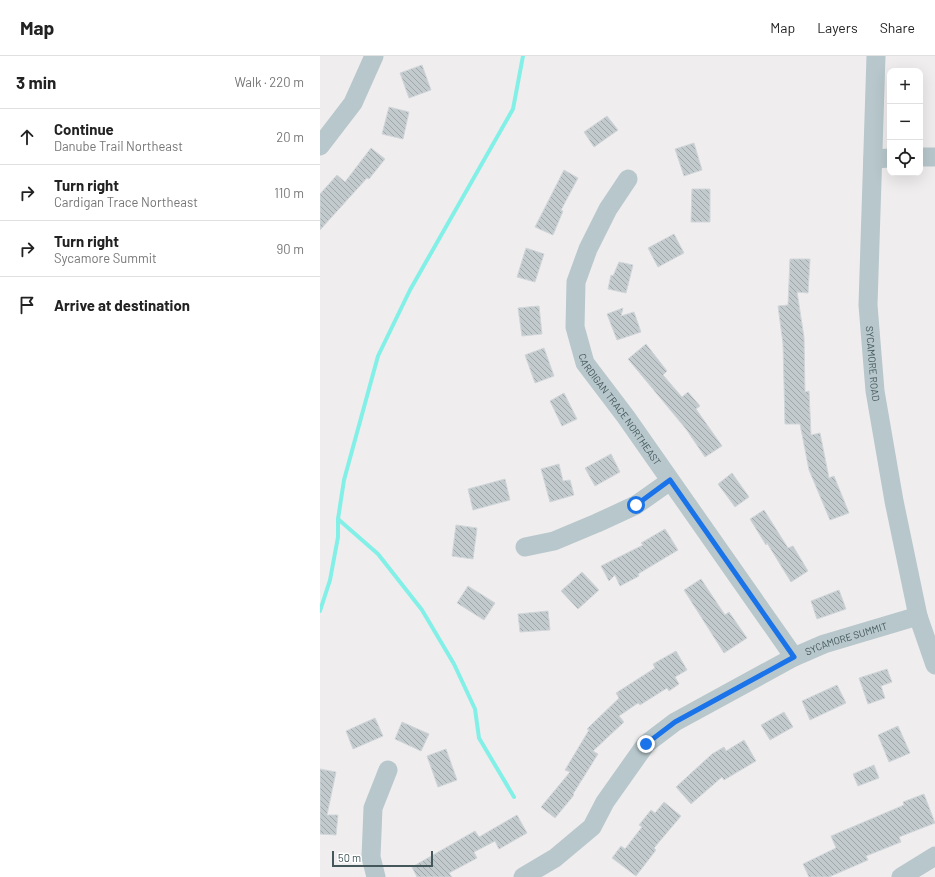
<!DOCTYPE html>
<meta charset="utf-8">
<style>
:root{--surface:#fff;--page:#f2f2f2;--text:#222;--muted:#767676;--line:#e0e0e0}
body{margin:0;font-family:Barlow,sans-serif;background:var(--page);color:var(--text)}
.controls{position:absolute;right:12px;top:12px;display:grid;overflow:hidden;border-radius:8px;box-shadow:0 4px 16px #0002}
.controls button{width:36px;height:36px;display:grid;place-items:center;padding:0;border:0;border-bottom:1px solid var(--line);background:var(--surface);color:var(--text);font:20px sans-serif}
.scale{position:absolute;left:12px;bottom:10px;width:101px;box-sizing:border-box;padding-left:4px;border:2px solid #44575b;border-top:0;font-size:11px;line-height:14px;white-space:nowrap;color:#44575b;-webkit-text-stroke:3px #fff;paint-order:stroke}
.stop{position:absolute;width:12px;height:12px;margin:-9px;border:3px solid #1a73e8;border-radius:50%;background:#fff}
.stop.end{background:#1a73e8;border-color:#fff;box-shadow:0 1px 4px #0008}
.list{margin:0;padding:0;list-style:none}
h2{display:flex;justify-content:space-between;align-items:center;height:52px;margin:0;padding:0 16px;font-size:17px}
h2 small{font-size:13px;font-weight:400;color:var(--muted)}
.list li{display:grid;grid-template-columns:26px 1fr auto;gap:12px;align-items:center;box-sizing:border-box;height:56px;padding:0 16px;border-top:1px solid var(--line)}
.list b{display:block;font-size:15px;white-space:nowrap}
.list p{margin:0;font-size:13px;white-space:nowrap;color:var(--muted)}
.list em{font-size:13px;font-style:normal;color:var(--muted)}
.icon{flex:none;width:22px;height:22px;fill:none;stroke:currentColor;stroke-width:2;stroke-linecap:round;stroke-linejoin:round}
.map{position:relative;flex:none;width:615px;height:821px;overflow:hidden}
header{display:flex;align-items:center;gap:24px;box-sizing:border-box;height:56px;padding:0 20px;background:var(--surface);border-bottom:1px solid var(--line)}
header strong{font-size:19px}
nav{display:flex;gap:22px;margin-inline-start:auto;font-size:14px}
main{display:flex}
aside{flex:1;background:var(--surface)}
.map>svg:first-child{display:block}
</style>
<header>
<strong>Map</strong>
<nav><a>Map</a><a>Layers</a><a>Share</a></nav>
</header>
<main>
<aside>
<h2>3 min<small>Walk · 220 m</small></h2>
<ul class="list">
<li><svg class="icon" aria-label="ahead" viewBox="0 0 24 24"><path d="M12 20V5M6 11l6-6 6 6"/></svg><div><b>Continue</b><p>Danube Trail Northeast</p></div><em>20 m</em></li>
<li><svg class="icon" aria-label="right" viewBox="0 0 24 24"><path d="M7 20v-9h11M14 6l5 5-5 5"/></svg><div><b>Turn right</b><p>Cardigan Trace Northeast</p></div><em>110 m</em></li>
<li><svg class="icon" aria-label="right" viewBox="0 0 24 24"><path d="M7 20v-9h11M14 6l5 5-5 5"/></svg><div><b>Turn right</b><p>Sycamore Summit</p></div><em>90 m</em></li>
<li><svg class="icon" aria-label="arrive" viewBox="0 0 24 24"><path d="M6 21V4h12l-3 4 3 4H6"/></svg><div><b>Arrive at destination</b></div></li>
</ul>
</aside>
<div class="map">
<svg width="615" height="821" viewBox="0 0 615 821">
<defs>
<pattern id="building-back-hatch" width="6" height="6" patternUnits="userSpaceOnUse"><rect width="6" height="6" fill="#c3cacd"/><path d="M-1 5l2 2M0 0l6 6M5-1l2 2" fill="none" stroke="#a0a7a9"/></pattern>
</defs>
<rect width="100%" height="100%" fill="#f0edee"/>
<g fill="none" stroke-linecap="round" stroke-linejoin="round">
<g stroke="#82f0e7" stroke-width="4">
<path d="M 18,463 L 58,498 L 102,554 L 134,608 L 155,653 L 159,682 L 194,741"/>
<path d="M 0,555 L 10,524 L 18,481 L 18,463 L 24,424 L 58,300 L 90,234 L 193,53 L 203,0"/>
</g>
</g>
<g fill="url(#building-back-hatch)" stroke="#d0d6d9">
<path d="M 102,9 L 111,34 L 89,42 L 80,17 Z"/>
<path d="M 69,51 L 89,56 L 83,83 L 62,78 Z"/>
<path d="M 287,60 L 298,74 L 274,91 L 264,76 Z"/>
<path d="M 374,87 L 382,114 L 364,120 L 355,93 Z"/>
<path d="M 51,92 L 65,103 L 49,123 L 47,122 L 0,174 L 0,138 L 17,119 L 25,126 Z"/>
<path d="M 244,114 L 258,122 L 241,154 L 243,155 L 233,179 L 215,171 Z"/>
<path d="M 372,133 L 390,133 L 390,166 L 371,166 Z"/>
<path d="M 354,178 L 364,197 L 338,211 L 328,192 Z"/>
<path d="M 206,192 L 224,198 L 215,226 L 197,221 Z"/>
<path d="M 470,203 L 490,203 L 488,237 L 477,236 L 484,281 L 485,336 L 489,335 L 491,379 L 500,377 L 509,422 L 514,420 L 529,457 L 510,464 L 489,414 L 480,368 L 465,368 L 463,288 L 458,250 L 468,249 Z"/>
<path d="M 299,206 L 313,209 L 306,237 L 288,233 L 291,219 L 293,220 Z"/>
<path d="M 219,250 L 222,278 L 202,280 L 198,252 Z"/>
<path d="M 303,252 L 301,260 L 314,256 L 321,276 L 297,284 L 287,258 Z"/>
<path d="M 326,288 L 347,315 L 343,319 L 362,341 L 368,336 L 380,350 L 376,353 L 402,390 L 385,401 L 366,373 L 308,303 Z"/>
<path d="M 224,292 L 234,320 L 215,327 L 205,299 Z"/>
<path d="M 244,337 L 257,363 L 242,370 L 230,345 Z"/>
<path d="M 291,398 L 300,416 L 275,430 L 265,412 Z"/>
<path d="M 239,408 L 243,425 L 250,424 L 254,439 L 230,446 L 221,413 Z"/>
<path d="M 412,417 L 429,441 L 415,451 L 398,428 Z"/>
<path d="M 185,423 L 190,444 L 153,454 L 148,433 Z"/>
<path d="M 444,454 L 468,492 L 473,490 L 488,515 L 471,526 L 447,487 L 446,489 L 430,463 Z"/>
<path d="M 136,469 L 157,472 L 153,503 L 132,500 Z"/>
<path d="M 345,473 L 358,494 L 318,518 L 319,520 L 300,530 L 295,519 L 289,525 L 281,510 L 323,489 L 321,487 Z"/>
<path d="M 262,516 L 279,534 L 258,553 L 241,535 Z"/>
<path d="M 381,523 L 405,559 L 409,556 L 427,582 L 404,597 L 364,534 Z"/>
<path d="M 148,530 L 175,547 L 164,564 L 137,547 Z"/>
<path d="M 519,534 L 526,553 L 497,563 L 491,545 Z"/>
<path d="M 228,555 L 230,574 L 200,576 L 198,558 Z"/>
<path d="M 356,595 L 367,614 L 355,621 L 359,628 L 349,635 L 347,632 L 320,649 L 318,647 L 299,660 L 304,666 L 273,695 L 278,698 L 253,738 L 254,739 L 235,762 L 221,751 L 250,716 L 245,714 L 269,674 L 267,673 L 299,642 L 296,637 L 335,612 L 333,608 Z"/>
<path d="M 567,613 L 572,626 L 561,630 L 565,642 L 548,648 L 539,622 Z"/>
<path d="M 517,629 L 526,647 L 490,664 L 482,645 Z"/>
<path d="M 464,656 L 473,671 L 450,684 L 441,669 Z"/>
<path d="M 55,662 L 63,680 L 33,693 L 26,675 Z"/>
<path d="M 82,666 L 109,678 L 101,695 L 75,683 Z"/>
<path d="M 578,670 L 590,697 L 569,706 L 558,679 Z"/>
<path d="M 424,684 L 436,705 L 404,724 L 402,721 L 371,748 L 356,731 L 392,698 L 404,691 L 406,695 Z"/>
<path d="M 126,693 L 137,724 L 118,731 L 107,700 Z"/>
<path d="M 554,709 L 559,722 L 538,730 L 533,718 Z"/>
<path d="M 0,713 L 16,716 L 7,759 L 18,759 L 16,779 L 0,778 Z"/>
<path d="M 604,738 L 615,767 L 579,781 L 581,786 L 546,800 L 548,804 L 509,821 L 489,821 L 483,808 L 516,792 L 511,780 L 584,749 L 583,746 Z"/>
<path d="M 344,746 L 361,760 L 334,792 L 336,794 L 316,820 L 292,802 L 301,790 L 305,793 L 322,771 L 319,769 L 331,754 L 335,757 Z"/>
<path d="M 197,759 L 207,777 L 179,793 L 175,785 L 154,796 L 157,802 L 129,817 L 132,821 L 97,821 L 92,811 L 155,775 L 159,781 Z"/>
</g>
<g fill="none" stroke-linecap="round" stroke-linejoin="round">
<g stroke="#b7c7cb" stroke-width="19">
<path id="s1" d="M 556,0 L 548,249 L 555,335 L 574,445 L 598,560 L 615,609"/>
<path d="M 0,90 L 33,47 L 54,0"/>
<path d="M 600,101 L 615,101"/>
<path d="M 553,103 L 570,102"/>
<path id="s2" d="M 308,123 L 288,153 L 268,193 L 256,226 L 255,271 L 265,307 L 306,361 L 474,601"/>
<path d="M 205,491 L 234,485 L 277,467 L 316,449 L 350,425"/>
<path d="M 56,821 L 51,801 L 53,752 L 68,714"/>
<path id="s3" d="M 203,821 L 235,802 L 272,771 L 285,746 L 326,688 L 355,666 L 474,601 L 504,588 L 598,560"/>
<path d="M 581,821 L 615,800"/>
</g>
</g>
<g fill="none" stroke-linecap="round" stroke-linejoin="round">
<path stroke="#1a73e8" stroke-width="5" d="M 316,449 L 350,424 L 474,601 L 355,666 L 326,688"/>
</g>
<g text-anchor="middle" stroke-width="3" stroke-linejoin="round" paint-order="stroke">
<g font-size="10" fill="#44575b" stroke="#fff">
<text dy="4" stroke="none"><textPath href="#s1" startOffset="308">SYCAMORE ROAD</textPath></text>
<text dy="4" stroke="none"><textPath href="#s2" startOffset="256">CARDIGAN TRACE NORTHEAST</textPath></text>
<text dy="4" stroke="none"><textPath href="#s3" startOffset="412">SYCAMORE SUMMIT</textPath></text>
</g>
</g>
</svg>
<div class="controls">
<button>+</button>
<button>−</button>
<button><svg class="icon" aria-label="locate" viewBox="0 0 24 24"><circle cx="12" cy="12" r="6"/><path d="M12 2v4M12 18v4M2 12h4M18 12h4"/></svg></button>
</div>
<div class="scale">50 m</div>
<div class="stop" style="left:316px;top:449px"></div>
<div class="stop end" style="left:326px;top:688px"></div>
</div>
</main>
